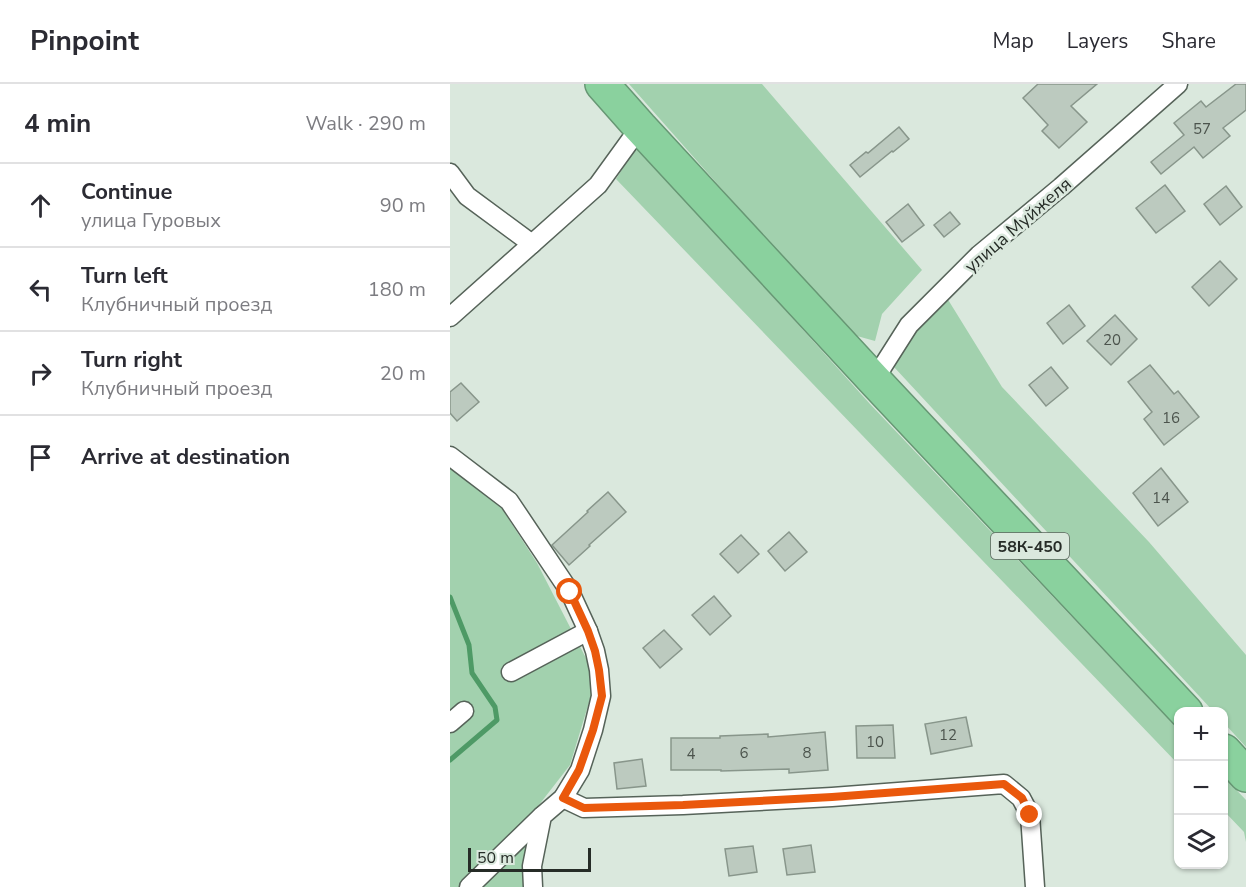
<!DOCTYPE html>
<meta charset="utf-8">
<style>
:root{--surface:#fff;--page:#f7f7f7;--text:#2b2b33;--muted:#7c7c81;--line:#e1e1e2}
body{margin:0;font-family:"Nunito Sans",sans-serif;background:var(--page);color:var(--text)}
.controls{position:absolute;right:18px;bottom:18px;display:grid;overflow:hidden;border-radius:12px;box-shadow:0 2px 4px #0004}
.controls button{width:54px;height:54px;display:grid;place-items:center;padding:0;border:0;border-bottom:2px solid var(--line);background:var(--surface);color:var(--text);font:30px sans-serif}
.scale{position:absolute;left:18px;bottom:15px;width:123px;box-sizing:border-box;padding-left:6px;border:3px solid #262c27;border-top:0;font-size:16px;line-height:21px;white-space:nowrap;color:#262c27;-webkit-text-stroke:4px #dae8dd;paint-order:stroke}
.stop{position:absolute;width:18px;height:18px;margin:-14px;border:4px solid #ea580c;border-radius:50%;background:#fff}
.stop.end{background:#ea580c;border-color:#fff;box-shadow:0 2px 6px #0008}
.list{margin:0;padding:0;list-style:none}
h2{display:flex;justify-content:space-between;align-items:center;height:78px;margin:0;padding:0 24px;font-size:26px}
h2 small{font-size:20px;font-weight:400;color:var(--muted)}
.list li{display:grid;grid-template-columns:39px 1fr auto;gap:18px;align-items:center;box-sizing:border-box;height:84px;padding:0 24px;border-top:2px solid var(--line)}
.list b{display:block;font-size:22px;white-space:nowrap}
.list p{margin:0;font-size:20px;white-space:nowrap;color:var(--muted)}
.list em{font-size:20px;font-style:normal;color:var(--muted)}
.icon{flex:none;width:33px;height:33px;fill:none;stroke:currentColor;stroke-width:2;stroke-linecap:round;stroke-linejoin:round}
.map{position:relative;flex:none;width:796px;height:803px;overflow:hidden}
header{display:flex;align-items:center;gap:36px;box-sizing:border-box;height:84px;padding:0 30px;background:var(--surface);border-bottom:2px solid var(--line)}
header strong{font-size:28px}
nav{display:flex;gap:33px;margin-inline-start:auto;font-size:21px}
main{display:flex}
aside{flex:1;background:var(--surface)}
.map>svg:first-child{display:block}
</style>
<header>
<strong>Pinpoint</strong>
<nav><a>Map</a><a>Layers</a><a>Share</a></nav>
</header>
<main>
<aside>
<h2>4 min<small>Walk · 290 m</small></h2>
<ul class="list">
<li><svg class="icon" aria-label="ahead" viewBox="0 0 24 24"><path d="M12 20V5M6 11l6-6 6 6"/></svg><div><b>Continue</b><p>улица Гуровых</p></div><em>90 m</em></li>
<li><svg class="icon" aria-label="left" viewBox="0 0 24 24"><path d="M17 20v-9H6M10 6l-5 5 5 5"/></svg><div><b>Turn left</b><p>Клубничный проезд</p></div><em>180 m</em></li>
<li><svg class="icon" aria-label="right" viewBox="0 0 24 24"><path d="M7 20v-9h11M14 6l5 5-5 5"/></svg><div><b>Turn right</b><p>Клубничный проезд</p></div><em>20 m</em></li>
<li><svg class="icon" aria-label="arrive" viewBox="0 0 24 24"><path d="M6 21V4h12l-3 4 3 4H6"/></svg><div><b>Arrive at destination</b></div></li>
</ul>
</aside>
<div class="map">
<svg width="796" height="803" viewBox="0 0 796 803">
<rect width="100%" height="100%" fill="#dae8dd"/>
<g fill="#a2d1ae">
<path d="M 179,0 L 312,0 L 472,186 L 432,230 L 425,257 L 407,252 L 339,181 Z"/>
<path d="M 187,62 L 420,320 L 728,645 L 728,680 L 166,95 Z"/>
<path d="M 497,214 L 552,303 L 699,458 L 796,571 L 796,663 L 774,639 L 774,628 L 763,627 L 444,283 L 463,247 Z"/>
<path d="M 0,383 L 49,420 L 87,479 L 139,580 L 143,605 L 120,681 L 78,735 L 80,803 L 0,803 Z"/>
<path d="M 774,693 L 796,716 L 796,758 L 794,748 L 774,727 Z"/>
</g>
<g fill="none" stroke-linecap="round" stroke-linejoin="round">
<path stroke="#4e9a66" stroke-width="5" d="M 0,513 L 19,561 L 22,589 L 45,623 L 47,636 L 0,676"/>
</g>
<g fill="#bccabf" stroke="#88968b" stroke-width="1.5">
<path d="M 588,0 L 647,0 L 621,22 L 637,38 L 609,64 L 592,47 L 598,41 L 573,14 Z"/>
<path d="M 786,0 L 796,0 L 796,26 L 773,44 L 780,52 L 753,74 L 744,63 L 711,90 L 701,78 L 734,51 L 724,39 L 751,17 L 756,23 Z"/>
<path d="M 449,43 L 459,55 L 443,68 L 442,67 L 410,93 L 400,81 L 416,68 L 418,69 Z"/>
<path d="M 715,101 L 735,127 L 706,149 L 686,124 Z"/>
<path d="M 776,102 L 792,123 L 770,141 L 754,120 Z"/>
<path d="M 458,120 L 474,141 L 452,158 L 436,138 Z"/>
<path d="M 500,128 L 510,140 L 494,153 L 484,141 Z"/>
<path d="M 770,177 L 787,195 L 759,222 L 742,203 Z"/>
<path d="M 619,221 L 635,242 L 613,260 L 597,239 Z"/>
<path d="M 665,231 L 687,255 L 661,281 L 637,257 Z"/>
<path d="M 700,281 L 724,310 L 728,307 L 749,333 L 714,361 L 694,335 L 702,328 L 678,298 Z"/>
<path d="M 601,283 L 618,304 L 596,322 L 579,301 Z"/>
<path d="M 11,299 L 29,318 L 7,337 L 0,329 L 0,308 Z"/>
<path d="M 711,384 L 738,418 L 708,442 L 683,409 Z"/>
<path d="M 158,408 L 176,428 L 139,461 L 140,462 L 119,481 L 102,461 L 138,428 L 137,427 Z"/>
<path d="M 339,448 L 357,468 L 335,487 L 318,467 Z"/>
<path d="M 291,451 L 309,470 L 288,489 L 270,470 Z"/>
<path d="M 264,512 L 281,532 L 260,551 L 242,531 Z"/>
<path d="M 214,546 L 232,565 L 210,584 L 193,564 Z"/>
<path d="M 516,633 L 522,662 L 481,670 L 475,640 Z"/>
<path d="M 443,641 L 445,674 L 407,674 L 406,642 Z"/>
<path d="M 375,648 L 378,686 L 339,689 L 339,685 L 271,687 L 271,686 L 221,686 L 221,654 L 270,654 L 270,652 L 318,650 L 318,653 Z"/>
<path d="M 192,675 L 196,702 L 167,705 L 164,679 Z"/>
<path d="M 361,761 L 365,788 L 337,791 L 333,765 Z"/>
<path d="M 303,762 L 307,788 L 279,792 L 275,765 Z"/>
</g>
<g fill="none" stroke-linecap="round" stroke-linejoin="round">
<defs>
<g id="street">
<path d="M 0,89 L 17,112 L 82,160"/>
<path d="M 0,233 L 148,101 L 190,43"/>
<path d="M 424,296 L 459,241 L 529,171 L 611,103 L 728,0"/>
<path d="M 0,372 L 59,417 L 120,508 L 138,547 L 145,567 L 149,586 L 151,612 L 143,646 L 130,686 L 113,714 L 92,732 L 82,782 L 83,803"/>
<path d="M 61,588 L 138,547"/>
<path d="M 0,639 L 14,627"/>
<path d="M 113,714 L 134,724 L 233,721 L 382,713 L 554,700 L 571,714 L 580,731 L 585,803"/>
<path d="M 19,803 L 92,732"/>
</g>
<g id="highway">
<path d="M 152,0 L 190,43 L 424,296 L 736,628"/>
<path d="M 774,667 L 796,691"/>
</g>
</defs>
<use href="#street" stroke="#566359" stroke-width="21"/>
<use href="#highway" stroke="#679774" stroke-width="36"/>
<use href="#street" stroke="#fff" stroke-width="18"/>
<use href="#highway" stroke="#8ad19e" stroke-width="33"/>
</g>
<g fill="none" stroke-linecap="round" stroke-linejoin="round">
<path stroke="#ea580c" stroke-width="8" d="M 120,508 L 138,547 L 145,567 L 149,586 L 152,612 L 143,646 L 129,686 L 113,714 L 134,724 L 233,721 L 382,713 L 554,700 L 572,714 L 580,731"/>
</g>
<g text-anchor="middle" stroke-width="5" stroke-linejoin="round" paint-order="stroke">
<g font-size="15" fill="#4c544d">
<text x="752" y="50">57</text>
<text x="662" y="261">20</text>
<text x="721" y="339">16</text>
<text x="711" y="419">14</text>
<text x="498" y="656">12</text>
<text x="425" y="663">10</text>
<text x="294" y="674">6</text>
<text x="357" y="674">8</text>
<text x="241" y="675">4</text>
</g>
<rect fill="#dae8dd" stroke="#5c645e" stroke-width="1.5" x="541" y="449" width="78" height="26" rx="4.5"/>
<g font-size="16" font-weight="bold" fill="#262c27">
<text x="580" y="468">58К-450</text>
</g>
<g font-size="18" fill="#262c27" stroke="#dae8dd">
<text transform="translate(568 141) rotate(-41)" y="6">улица Муйжеля</text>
</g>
</g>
</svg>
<div class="controls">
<button>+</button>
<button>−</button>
<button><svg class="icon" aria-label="layers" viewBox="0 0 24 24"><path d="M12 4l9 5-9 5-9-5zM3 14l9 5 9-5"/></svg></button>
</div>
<div class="scale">50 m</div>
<div class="stop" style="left:120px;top:508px"></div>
<div class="stop end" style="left:580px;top:731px"></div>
</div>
</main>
